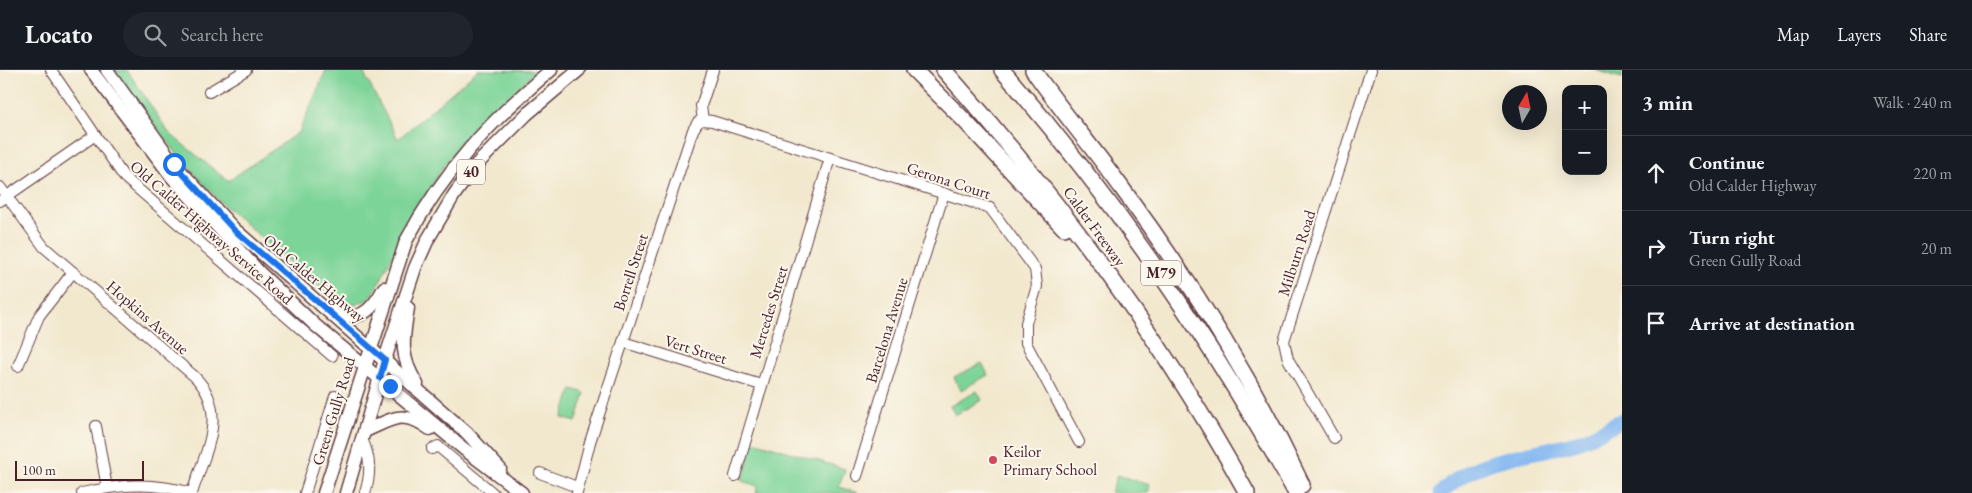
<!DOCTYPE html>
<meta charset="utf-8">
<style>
:root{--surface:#171b24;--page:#20242c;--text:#f1f3f6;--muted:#9ea1a6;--line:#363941}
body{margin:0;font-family:"EB Garamond",serif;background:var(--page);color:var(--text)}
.controls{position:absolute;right:15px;top:15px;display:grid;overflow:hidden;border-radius:10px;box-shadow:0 5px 20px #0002}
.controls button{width:45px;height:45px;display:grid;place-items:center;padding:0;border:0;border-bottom:1px solid var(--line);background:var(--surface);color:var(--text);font:25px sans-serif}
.compass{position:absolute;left:1502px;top:15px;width:45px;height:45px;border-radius:50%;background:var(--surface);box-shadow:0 5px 20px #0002;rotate:9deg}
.scale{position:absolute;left:15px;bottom:12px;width:129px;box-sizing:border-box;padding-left:5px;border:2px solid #4a1f2b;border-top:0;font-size:14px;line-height:18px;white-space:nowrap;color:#4a1f2b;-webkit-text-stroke:4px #fbf7ec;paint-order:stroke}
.stop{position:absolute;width:15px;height:15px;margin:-11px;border:4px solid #1a73e8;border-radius:50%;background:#fff}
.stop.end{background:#1a73e8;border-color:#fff;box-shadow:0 1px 5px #0008}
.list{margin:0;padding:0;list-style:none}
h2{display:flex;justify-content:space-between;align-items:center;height:65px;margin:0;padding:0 20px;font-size:21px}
h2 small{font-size:16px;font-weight:400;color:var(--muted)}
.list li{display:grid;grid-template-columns:32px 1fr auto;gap:15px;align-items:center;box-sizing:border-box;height:75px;padding:0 20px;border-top:1px solid var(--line)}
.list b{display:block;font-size:19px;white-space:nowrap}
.list p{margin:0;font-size:16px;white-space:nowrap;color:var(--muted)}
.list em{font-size:16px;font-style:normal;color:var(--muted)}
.icon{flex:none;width:28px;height:28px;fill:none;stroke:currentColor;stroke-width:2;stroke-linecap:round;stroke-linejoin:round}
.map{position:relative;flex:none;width:1622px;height:423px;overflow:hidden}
header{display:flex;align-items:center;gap:30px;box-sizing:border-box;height:70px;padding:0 25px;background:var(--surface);border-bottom:1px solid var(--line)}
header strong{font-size:24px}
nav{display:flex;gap:28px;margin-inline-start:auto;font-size:18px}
.search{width:350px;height:45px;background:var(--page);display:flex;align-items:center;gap:12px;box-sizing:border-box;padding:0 18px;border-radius:28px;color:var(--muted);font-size:19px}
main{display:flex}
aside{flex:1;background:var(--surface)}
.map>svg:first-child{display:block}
</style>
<header>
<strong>Locato</strong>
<div class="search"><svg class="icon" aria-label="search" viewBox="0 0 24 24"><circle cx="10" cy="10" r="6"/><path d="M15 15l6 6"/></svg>Search here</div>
<nav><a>Map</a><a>Layers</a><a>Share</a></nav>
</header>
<main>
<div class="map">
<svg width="1622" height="423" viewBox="0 0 1622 423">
<rect width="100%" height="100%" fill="#fbf7ec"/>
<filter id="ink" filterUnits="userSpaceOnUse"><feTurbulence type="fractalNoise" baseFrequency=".02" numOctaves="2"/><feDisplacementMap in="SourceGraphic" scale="10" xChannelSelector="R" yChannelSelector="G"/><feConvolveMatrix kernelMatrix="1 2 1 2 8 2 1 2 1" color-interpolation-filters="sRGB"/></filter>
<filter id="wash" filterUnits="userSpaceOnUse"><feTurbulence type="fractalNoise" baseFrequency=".0096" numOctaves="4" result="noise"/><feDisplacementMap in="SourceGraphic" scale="20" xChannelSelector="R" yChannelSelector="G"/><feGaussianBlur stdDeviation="1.12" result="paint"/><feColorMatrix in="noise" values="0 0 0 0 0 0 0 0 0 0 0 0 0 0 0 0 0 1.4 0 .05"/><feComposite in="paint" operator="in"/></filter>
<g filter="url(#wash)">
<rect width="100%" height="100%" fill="#f2e8ce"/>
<g fill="#7dd498" stroke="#647a62">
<path d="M 114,0 L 127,0 L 169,63 L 228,111 L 299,62 L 326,0 L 362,0 L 398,69 L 478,0 L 536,1 L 473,60 L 445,94 L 410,152 L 376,219 L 369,229 L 352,236 L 337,232 L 221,133 L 177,84 Z"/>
<path d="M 1595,0 L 1622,0 L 1622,8 Z"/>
<path d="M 982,293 L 988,305 L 961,320 L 954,307 Z"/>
<path d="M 572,319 L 585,323 L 576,352 L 562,348 Z"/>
<path d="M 977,321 L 982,330 L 955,345 L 950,336 Z"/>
<path d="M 754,371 L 845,399 L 839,417 L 858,423 L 756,423 L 758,416 L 742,411 Z"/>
<path d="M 1117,405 L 1150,415 L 1148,423 L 1111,423 Z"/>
</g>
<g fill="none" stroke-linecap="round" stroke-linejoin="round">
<path stroke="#84b7f1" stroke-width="15" d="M 1441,423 C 1474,386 1532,386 1577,372 C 1592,367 1607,358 1622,350"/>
</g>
</g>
<g filter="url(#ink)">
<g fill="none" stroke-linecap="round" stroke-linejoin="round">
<defs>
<g id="minor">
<path d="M 51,0 L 124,107 L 332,286"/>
<path d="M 209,22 L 246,0"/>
<path d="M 703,50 L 712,51 L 990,138 L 1035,199 L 1037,216 L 1026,253 L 1026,273 L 1079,372"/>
<path d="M 703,50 L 701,36 L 713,0"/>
<path d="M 0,117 L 44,177 L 194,306 C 230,341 205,382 192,423"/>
<path d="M 0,131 L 94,66"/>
<path d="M 623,272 L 761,315"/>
<path d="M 18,296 L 39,246 L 73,202"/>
<path d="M 96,356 L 107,418"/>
<path d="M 1334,368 L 1288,289 L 1284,271 L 1371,0"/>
<path d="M 362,369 C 371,388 371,404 365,423"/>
<path d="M 432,379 L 438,376 L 441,379 L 493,423"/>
<path d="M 540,403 L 577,417"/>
<path d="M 735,406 L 830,88"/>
<path d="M 857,406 L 944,123"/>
<path d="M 82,423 C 123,414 152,412 192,423"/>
<path d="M 305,423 L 335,326"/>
<path d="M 577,423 L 590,372 L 693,60 L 698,52 L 703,50"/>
</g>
<g id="major">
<path d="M 91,0 L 172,107 L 259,202 L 315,255 L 464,379 L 522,423"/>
<path d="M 107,0 L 174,94 L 234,159 L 467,363 L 500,399"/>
<path d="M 332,237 C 356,257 372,241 384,218"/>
<path d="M 408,238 C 403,269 399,286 417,314"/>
<path d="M 365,361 C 393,349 402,339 430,359"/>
<path d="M 324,423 L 406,171 C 443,102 491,50 551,0"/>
<path d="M 346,423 L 388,280 L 415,198 L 428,169 L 454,125 L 475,96 L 527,44 L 579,0"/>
</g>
<g id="highway">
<path d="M 914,0 L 963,49 L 1064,158"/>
<path d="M 944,0 C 1060,130 1163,270 1247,423"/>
<path d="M 1002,0 C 1115,130 1212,272 1296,423"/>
<path d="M 1033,0 C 1062,42 1095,80 1124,121 C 1192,213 1253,311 1302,415"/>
</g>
</defs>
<use href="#minor" stroke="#633d43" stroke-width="12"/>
<use href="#major" stroke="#633d43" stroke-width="15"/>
<use href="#highway" stroke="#633d43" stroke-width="18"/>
<use href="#minor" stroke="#fff" stroke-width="10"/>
<use href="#major" stroke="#fff" stroke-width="12"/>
<use href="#highway" stroke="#fff" stroke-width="15"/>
</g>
</g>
<g fill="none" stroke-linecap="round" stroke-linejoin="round" filter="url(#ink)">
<path stroke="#1a73e8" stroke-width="6" d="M 174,94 L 234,160 L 385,290 L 380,308 L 390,316"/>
</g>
<circle fill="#d1495b" stroke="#fbf7ec" stroke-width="2" cx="993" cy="390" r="5"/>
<g text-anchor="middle" stroke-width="4" stroke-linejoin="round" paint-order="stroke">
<g fill="#fbf7ec" stroke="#7f6065" stroke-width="1">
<rect x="457" y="89.5" width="28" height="25" rx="4"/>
<rect x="1141" y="190.5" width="40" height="25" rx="4"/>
</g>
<g font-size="15" font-weight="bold" fill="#4a1f2b">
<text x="471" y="107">40</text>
<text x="1161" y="208">M79</text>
</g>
<g font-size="16" fill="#4a1f2b" stroke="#fbf7ec">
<text transform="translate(949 110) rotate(18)" y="6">Gerona Court</text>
<text transform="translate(1095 156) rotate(54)" y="6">Calder Freeway</text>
<text transform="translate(212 162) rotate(41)" y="6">Old Calder Highway Service Road</text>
<text transform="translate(1296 183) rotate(-72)" y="6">Milburn Road</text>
<text transform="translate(630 202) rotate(-72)" y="6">Borrell Street</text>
<text transform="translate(315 208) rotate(40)" y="6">Old Calder Highway</text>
<text transform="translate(768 242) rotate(-73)" y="6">Mercedes Street</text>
<text transform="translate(148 247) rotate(41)" y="6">Hopkins Avenue</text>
<text transform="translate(886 260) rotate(-73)" y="6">Barcelona Avenue</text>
<text transform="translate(696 279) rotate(17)" y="6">Vert Street</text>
<text transform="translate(333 341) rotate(-73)" y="6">Green Gully Road</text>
</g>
<g font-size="16" fill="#4a1f2b" stroke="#fbf7ec" text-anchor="start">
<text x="1003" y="387">Keilor<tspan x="1003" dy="18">Primary School</tspan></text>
</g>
</g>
</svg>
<div class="controls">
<button>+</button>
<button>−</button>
</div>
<svg class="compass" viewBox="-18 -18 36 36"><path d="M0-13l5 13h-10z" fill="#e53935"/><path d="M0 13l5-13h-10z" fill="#9ea1a6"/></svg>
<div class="scale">100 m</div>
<div class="stop" style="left:174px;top:94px"></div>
<div class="stop end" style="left:390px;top:316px"></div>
</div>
<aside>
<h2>3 min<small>Walk · 240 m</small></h2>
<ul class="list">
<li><svg class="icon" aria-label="ahead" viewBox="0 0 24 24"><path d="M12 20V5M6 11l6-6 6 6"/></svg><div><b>Continue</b><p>Old Calder Highway</p></div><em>220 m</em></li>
<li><svg class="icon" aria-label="right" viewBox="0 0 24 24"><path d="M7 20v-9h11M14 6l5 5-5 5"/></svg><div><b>Turn right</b><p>Green Gully Road</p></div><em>20 m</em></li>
<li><svg class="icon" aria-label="arrive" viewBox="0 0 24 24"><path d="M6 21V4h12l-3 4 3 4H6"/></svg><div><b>Arrive at destination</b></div></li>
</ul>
</aside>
</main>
